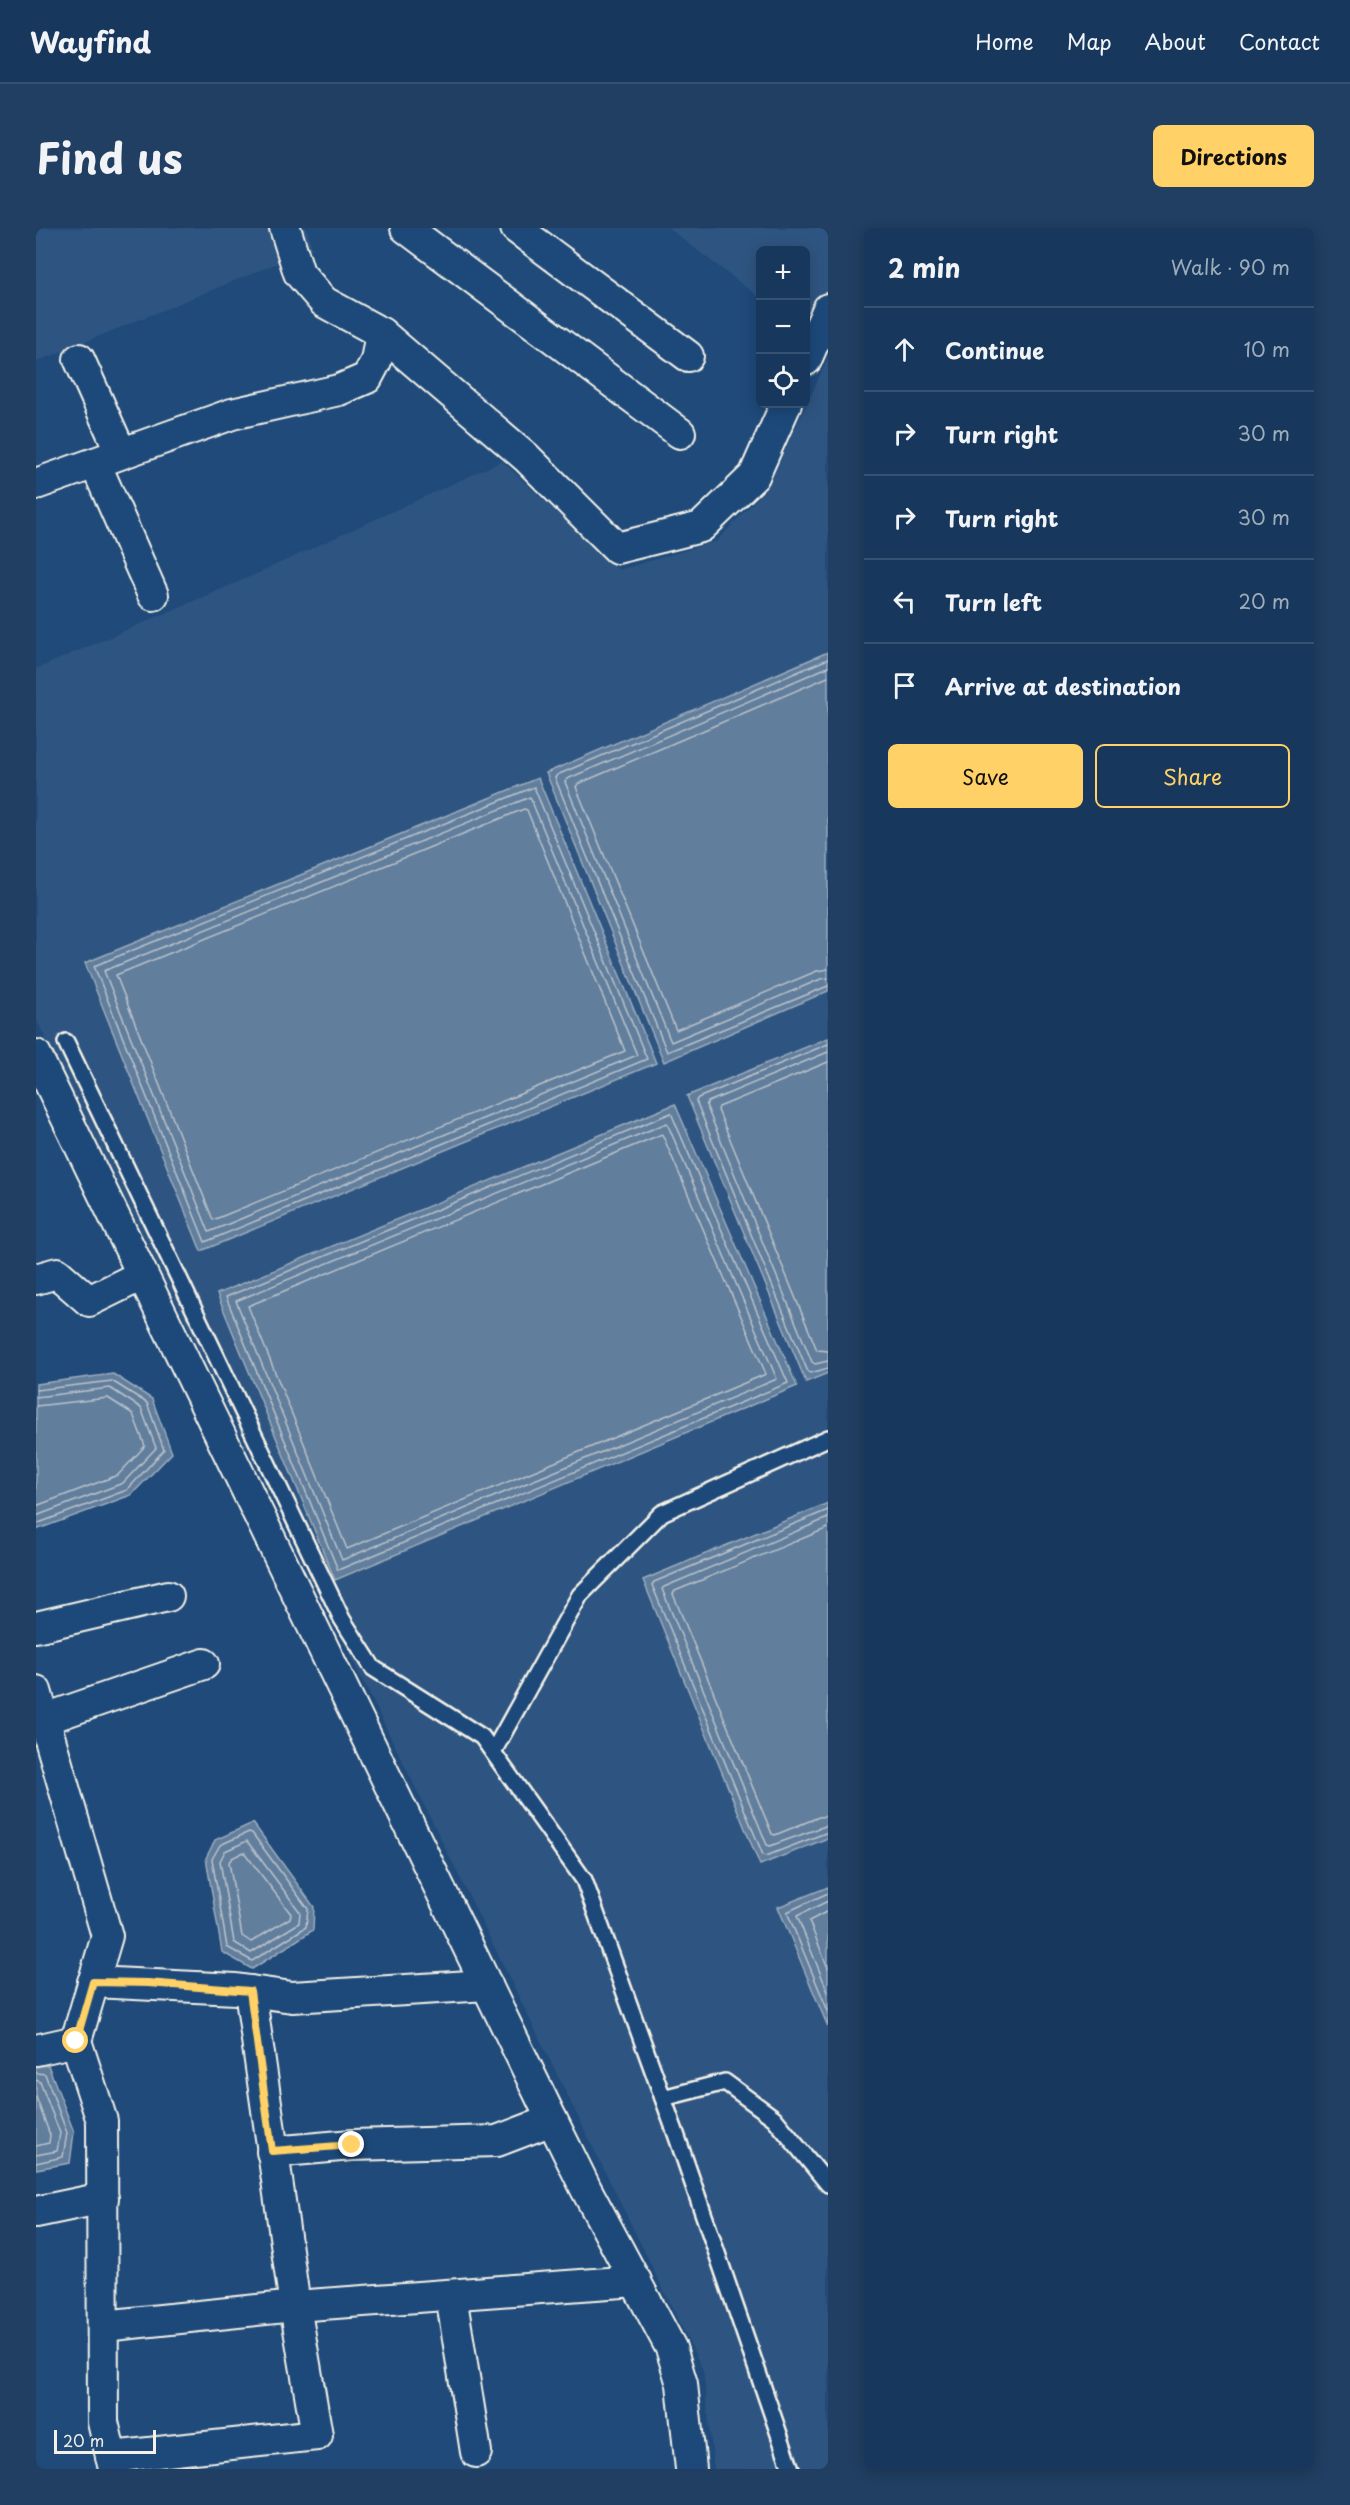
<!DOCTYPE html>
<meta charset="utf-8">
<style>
:root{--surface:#17385c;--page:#203f62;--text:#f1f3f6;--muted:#9eacbb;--line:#365272;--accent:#ffd166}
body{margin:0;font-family:"Playpen Sans",sans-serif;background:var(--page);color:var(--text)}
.controls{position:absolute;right:18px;top:18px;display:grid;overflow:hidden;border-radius:9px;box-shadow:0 3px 15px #0003}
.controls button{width:54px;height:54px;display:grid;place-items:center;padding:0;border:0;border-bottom:2px solid var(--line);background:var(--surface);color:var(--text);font:30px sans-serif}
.scale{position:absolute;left:18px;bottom:15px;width:102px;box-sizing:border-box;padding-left:6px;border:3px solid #f4f1e8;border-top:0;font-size:16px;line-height:21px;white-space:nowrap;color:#f4f1e8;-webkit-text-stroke:4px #1f4a7a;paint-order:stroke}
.stop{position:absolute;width:18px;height:18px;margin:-14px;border:4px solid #ffd166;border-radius:50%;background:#fff}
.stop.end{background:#ffd166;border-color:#fff;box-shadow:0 2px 6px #0008}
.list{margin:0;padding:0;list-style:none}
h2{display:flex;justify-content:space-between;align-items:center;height:78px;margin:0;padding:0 24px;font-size:26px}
h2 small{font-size:20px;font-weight:400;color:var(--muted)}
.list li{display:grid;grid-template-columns:39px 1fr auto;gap:18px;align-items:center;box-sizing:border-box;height:84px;padding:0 24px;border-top:2px solid var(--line)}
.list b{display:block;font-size:22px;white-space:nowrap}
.list em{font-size:20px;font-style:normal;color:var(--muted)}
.actions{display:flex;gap:12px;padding:18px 24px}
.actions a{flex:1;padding:14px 0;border:2px solid var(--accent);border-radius:9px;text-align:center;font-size:21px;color:var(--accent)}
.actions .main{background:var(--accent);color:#111}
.icon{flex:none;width:33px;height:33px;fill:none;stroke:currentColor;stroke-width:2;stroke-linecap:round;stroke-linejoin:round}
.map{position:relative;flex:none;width:792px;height:2241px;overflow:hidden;border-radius:9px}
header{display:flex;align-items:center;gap:36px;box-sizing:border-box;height:84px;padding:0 30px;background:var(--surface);border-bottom:2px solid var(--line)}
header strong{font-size:28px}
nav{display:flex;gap:33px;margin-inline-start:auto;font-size:21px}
.intro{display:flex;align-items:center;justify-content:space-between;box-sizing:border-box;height:144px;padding:0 36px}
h1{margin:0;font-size:42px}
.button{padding:15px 27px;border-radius:9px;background:var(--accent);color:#111;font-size:21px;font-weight:700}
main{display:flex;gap:36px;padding:0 36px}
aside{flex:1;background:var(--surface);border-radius:9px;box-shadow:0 3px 15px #0003}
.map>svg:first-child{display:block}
</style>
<header>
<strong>Wayfind</strong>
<nav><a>Home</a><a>Map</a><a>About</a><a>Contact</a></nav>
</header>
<div class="intro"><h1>Find us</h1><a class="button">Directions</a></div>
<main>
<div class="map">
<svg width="792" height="2241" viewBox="0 0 792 2241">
<rect width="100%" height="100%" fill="#1f4a7a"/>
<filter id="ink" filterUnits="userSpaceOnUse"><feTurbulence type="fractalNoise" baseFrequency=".0167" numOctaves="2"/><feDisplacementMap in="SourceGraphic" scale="12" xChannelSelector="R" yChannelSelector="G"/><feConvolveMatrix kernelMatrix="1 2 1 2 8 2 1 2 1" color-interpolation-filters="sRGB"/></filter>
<g filter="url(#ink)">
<g fill="#2d5581">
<path d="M 0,0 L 271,0 L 276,21 L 0,134 Z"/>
<path d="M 632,0 L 792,0 L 792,122 L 770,105 L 770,22 L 724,22 L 724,70 Z"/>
<path d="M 792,130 L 792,2241 L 678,2241 L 667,2142 L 0,791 L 0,441 L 218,347 L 466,233 L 583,342 L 681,313 L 732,259 Z"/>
</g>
<g fill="#627e9d" stroke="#9cacbb" stroke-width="1.5">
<path d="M 792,424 L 792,763 L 628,834 L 510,545 Z"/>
<path d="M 502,550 L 620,835 L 165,1023 L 49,735 Z"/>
<path d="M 792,810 L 792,1145 L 770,1154 L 651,868 Z"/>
<path d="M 639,876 L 761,1158 L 299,1352 L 181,1066 Z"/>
<path d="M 77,1146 L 116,1171 L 136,1225 L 95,1267 L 0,1302 L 0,1156 Z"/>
<path d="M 792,1275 L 792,1610 L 724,1637 L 607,1352 Z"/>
<path d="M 217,1595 L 278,1679 L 277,1702 L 216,1741 L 186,1724 L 170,1630 L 179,1612 Z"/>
<path d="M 792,1659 L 792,1799 L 742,1679 Z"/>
<path d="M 12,1837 L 38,1904 L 34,1935 L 0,1941 L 0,1839 Z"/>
</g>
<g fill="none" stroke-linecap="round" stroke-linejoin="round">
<g stroke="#bac3ca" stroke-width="1.5">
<path d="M 792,431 L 521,547 L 519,550 L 631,824 L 792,758"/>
<path d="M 792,439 L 531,551 L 529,554 L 635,814 L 785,751 L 792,750"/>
<path d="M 792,449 L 542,556 L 540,559 L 640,802 L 781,743 L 792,741"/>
<path d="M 498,559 L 611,831 L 169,1014 L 58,738 Z"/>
<path d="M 494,569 L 601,827 L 173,1004 L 68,743 Z"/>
<path d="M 488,581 L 491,582 L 589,823 L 177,992 L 80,747 Z"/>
<path d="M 792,816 L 662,870 L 660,873 L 772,1144 L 775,1145 L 792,1140"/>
<path d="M 792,824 L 672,874 L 670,877 L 776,1134 L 779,1136 L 792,1133"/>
<path d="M 792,834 L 683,879 L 682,882 L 781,1122 L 792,1123"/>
<path d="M 635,885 L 752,1155 L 302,1342 L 190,1069 Z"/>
<path d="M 631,895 L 741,1151 L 306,1332 L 200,1073 Z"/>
<path d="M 626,906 L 730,1146 L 311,1321 L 212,1078 Z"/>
<path d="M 0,1162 L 76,1153 L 111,1175 L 128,1222 L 91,1262 L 0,1296"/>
<path d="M 0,1169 L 74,1160 L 105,1180 L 120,1220 L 87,1255 L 0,1288"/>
<path d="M 0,1178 L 72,1170 L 97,1186 L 109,1218 L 82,1247 L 0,1278"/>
<path d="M 792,1282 L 618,1354 L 616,1357 L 727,1627 L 730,1628 L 792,1604"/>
<path d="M 792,1290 L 628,1359 L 626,1361 L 731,1617 L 734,1618 L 792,1597"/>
<path d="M 792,1300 L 639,1363 L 637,1366 L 736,1606 L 739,1607 L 783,1589 L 792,1588"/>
<path d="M 213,1604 L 216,1605 L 272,1681 L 270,1699 L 216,1733 L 191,1719 L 176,1631 L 184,1617 Z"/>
<path d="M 211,1613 L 264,1684 L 263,1695 L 215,1725 L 198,1714 L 184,1633 L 189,1623 Z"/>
<path d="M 208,1624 L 255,1686 L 254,1690 L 215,1714 L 206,1708 L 193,1634 L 196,1630 Z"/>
<path d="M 792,1665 L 751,1684 L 792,1783"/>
<path d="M 792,1673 L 761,1688 L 792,1764"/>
<path d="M 792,1683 L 773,1693 L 792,1740"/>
<path d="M 0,1845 L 9,1846 L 31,1905 L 27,1929 L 0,1935"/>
<path d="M 0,1852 L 4,1854 L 24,1905 L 21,1923 L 0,1927"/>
<path d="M 0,1869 L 14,1907 L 13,1915 L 0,1918"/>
</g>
<defs>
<g id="service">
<path d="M 30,814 L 306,1391 L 337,1440 L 446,1509 L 548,1652 L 640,1906 L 755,2241"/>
<path d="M 457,1524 L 544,1367 L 626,1285 L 792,1210"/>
<path d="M 627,1870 L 689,1854 L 738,1890 L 792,1956"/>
</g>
<g id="minor">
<path d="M 249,0 L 263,45 L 288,74 L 345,105 L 490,229 L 581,320 L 665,299 L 718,248 L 750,176"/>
<path d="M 370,0 L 644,205"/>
<path d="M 480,0 L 652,128"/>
<path d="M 43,131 L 85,225"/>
<path d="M 770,132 L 792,81"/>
<path d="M 59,235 L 117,367"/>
<path d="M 0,256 L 196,186 L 303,162 L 331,150 L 340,133 L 345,105"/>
<path d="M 0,827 L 516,1892 L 550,1961 L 635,2120 L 646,2156 L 655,2241"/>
<path d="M 0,1051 L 21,1045 L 53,1073 L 106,1047"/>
<path d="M 0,1399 L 132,1368"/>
<path d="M 0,1463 L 71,1708 L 40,1813 L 66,1893 L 67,2194 L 78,2241"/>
<path d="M 9,1491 L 168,1436"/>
<path d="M 57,1754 L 200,1761 L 256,1769 L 451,1757"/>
<path d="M 0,1822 L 40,1813"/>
<path d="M 236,1924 L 316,1917 L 461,1913 L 516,1892"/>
<path d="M 0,1984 L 67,1970"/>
<path d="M 415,2067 L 440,2224"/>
<path d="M 67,2098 L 259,2078 L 600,2053"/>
<path d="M 75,2229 L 281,2207 L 259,2078 L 214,1763"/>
</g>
</defs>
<use href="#service" stroke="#f4f1e8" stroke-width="20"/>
<use href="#minor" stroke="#f4f1e8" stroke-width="34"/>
<use href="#service" stroke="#1f4a7a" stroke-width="15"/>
<use href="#minor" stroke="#1f4a7a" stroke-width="30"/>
</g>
</g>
<g fill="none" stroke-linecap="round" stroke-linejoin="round" filter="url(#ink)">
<path stroke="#ffd166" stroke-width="8" d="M 40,1813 L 57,1754 L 112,1755 L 214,1763 L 236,1923 L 316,1917"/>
</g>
</svg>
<div class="controls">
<button>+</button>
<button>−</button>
<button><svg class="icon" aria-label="locate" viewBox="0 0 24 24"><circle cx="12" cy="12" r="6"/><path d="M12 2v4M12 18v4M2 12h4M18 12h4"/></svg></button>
</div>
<div class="scale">20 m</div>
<div class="stop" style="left:40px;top:1813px"></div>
<div class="stop end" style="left:316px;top:1917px"></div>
</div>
<aside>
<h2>2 min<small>Walk · 90 m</small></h2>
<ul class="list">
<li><svg class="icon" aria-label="ahead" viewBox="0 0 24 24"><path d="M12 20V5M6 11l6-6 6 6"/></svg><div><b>Continue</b></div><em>10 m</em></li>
<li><svg class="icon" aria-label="right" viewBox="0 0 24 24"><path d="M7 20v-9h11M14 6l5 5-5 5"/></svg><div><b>Turn right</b></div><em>30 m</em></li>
<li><svg class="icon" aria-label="right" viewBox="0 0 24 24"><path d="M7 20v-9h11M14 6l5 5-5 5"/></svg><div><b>Turn right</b></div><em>30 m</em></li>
<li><svg class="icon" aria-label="left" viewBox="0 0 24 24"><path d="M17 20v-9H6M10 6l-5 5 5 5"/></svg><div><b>Turn left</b></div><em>20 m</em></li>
<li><svg class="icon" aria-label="arrive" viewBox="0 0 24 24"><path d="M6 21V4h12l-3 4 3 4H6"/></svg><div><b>Arrive at destination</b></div></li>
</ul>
<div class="actions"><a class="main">Save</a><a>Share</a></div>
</aside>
</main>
